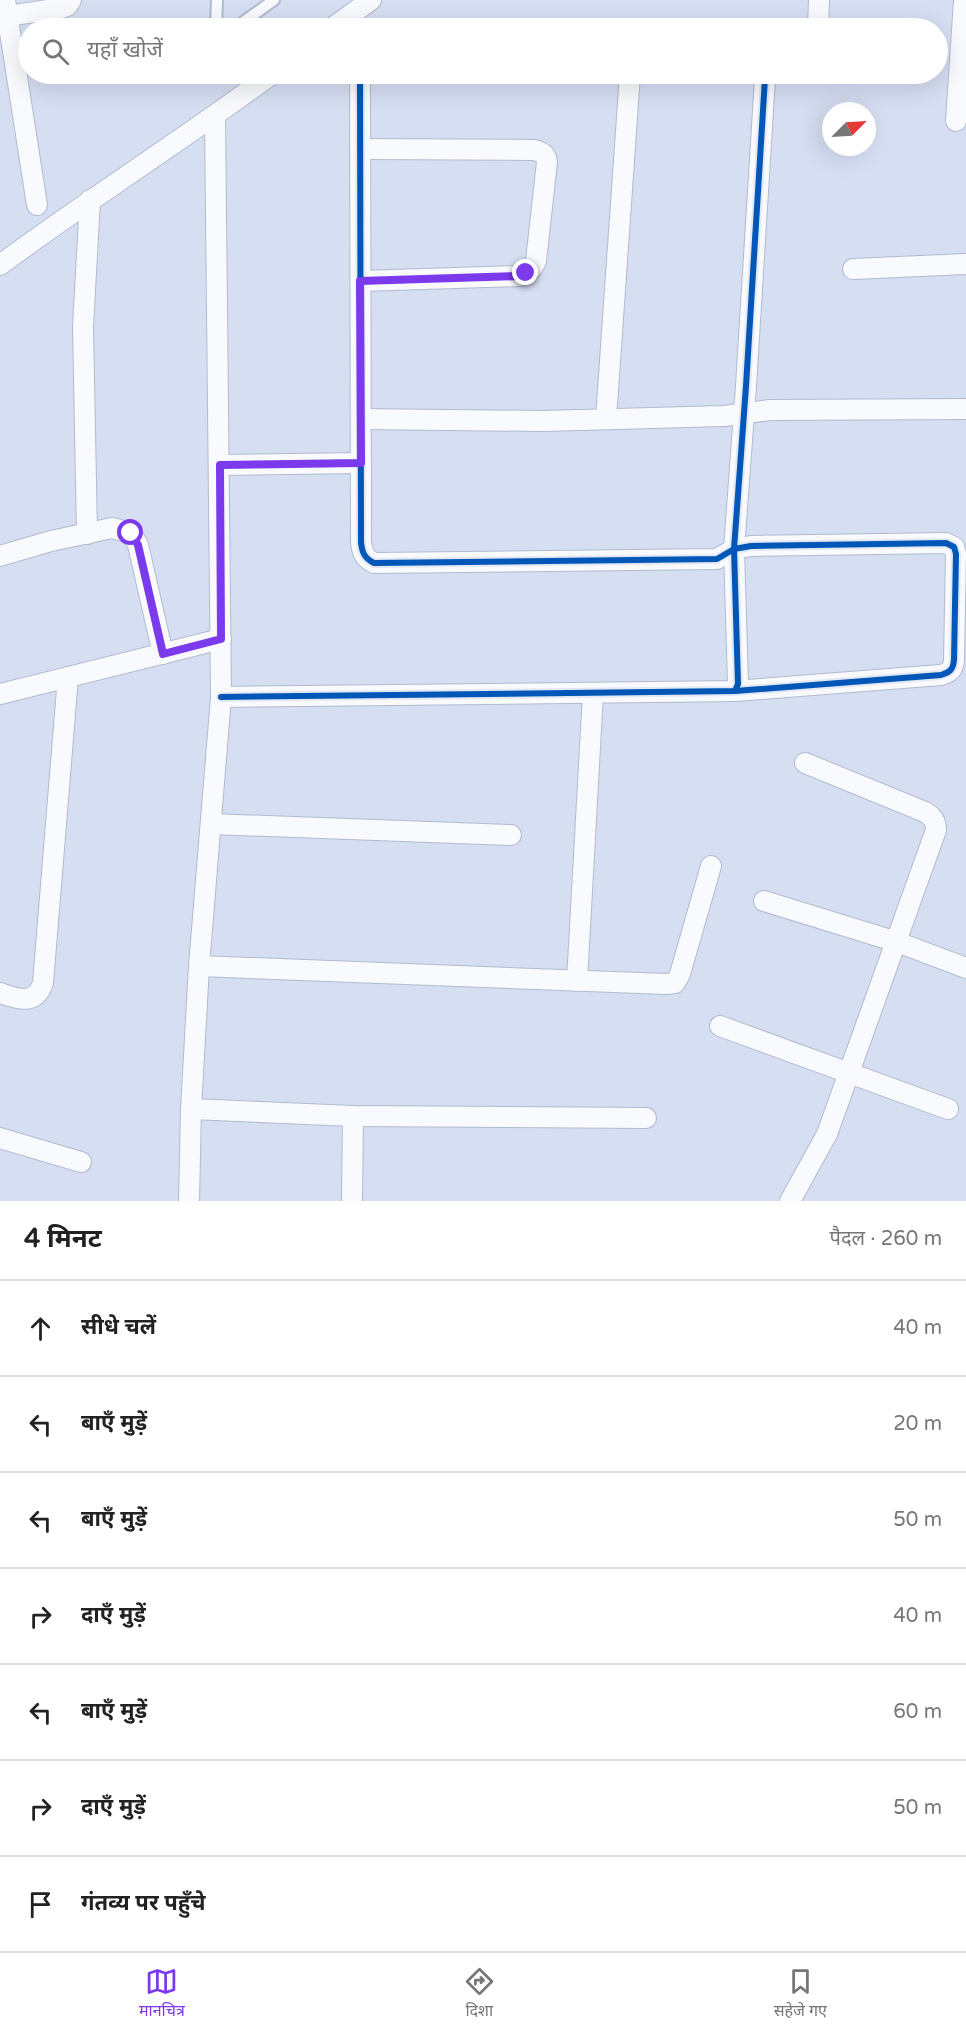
<!DOCTYPE html>
<html lang="hi">
<meta charset="utf-8">
<style>
:root{--surface:#fff;--page:#f6f6f6;--text:#222;--muted:#767676;--line:#e0e0e0;--accent:#7c3aed}
body{margin:0;font-family:"Varela Round","Noto Sans Devanagari",sans-serif;background:var(--page);color:var(--text)}
.compass{position:absolute;left:822px;top:102px;width:54px;height:54px;border-radius:50%;background:var(--surface);box-shadow:0 6px 24px #0002;rotate:66deg}
.stop{position:absolute;width:18px;height:18px;margin:-14px;border:4px solid #7c3aed;border-radius:50%;background:#fff}
.stop.end{background:#7c3aed;border-color:#fff;box-shadow:0 2px 6px #0008}
.list{margin:0;padding:0;list-style:none}
h2{display:flex;justify-content:space-between;align-items:center;height:78px;margin:0;padding:0 24px;font-size:26px}
h2 small{font-size:20px;font-weight:400;color:var(--muted)}
.list li{display:grid;grid-template-columns:39px 1fr auto;gap:18px;align-items:center;box-sizing:border-box;height:96px;padding:0 24px;border-top:2px solid var(--line)}
.list b{display:block;font-size:22px;white-space:nowrap}
.list em{font-size:20px;font-style:normal;color:var(--muted)}
.icon{flex:none;width:33px;height:33px;fill:none;stroke:currentColor;stroke-width:2;stroke-linecap:round;stroke-linejoin:round}
.map{position:relative;flex:none;width:966px;height:1201px;overflow:hidden}
.search{position:absolute;background:var(--surface);box-shadow:0 6px 24px #0002;left:18px;right:18px;top:18px;height:66px;display:flex;align-items:center;gap:15px;box-sizing:border-box;padding:0 21px;border-radius:33px;color:var(--muted);font-size:22px}
.sheet{height:750px;background:var(--surface)}
nav{display:flex;justify-content:space-around;align-items:center;box-sizing:border-box;height:84px;border-top:2px solid var(--line);background:var(--surface);font-size:16px;color:var(--muted)}
nav a{display:grid;justify-items:center;gap:3px}
nav .on{color:var(--accent)}
.map>svg:first-child{display:block}
</style>
<div class="map">
<svg width="966" height="1201" viewBox="0 0 966 1201">
<rect width="100%" height="100%" fill="#d6def2"/>
<g fill="none" stroke-linecap="round" stroke-linejoin="round">
<defs>
<g id="service">
<path d="M 216,28 L 217,0"/>
<path d="M 235,28 L 274,0"/>
</g>
<g id="minor">
<path d="M 5,0 L 37,205"/>
<path d="M 0,17 L 61,8 L 67,6 L 71,0"/>
<path d="M 332,28 L 371,0"/>
<path d="M 818,28 L 819,0"/>
<path d="M 360,74 L 361,542 C 362,552 364,558 374,563 L 717,559 L 734,549 L 751,546 L 946,543 L 954,547 L 956,554 L 954,660 C 953,670 950,672 941,675 L 735,691"/>
<path d="M 956,121 L 964,0"/>
<path d="M 360,149 L 534,150 C 542,152 546,154 547,162 L 536,261 C 533,269 528,272 520,276 L 361,281"/>
<path d="M 0,265 C 89,199 183,140 272,74"/>
<path d="M 853,269 L 966,264"/>
<path d="M 361,419 L 544,421 L 724,416 L 770,410 L 966,409"/>
<path d="M 606,419 L 630,74"/>
<path d="M 220,465 L 361,463"/>
<path d="M 87,534 L 83,327 L 90,200"/>
<path d="M 0,556 L 51,541 L 112,528 L 131,533 L 138,545 L 163,654"/>
<path d="M 0,694 L 221,639"/>
<path d="M 221,697 L 735,691 L 738,684 L 734,549 L 746,386 L 765,78 L 768,74"/>
<path d="M 211,824 L 511,835"/>
<path d="M 764,901 L 897,942 L 966,968"/>
<path d="M 199,966 L 666,984 L 675,983 L 680,974 L 711,866"/>
<path d="M 577,981 L 593,693"/>
<path d="M 0,993 C 18,999 35,1006 43,983 L 68,677"/>
<path d="M 720,1026 L 948,1109"/>
<path d="M 191,1109 L 353,1116 L 646,1118"/>
<path d="M 0,1138 L 81,1162"/>
<path d="M 189,1201 L 191,1109 L 199,966 L 221,697 L 215,116"/>
<path d="M 352,1201 L 353,1116"/>
<path d="M 790,1201 L 827,1134 L 936,830 C 936,821 933,817 925,812 L 805,763"/>
</g>
</defs>
<use href="#service" stroke="#b1bbcf" stroke-width="14"/>
<use href="#minor" stroke="#b1bbcf" stroke-width="22"/>
<use href="#service" stroke="#f9fafd" stroke-width="10"/>
<use href="#minor" stroke="#f9fafd" stroke-width="20"/>
<defs>
<g id="cycleway">
<path d="M 360,74 L 361,542 C 362,552 364,558 374,563 L 717,559 L 734,549 L 751,546 L 946,543 L 954,547 L 956,554 L 954,660 C 953,670 950,672 941,675 L 735,691"/>
<path d="M 221,697 L 735,691 L 738,684 L 734,549 L 746,386 L 765,78 L 768,74"/>
</g>
</defs>
<use href="#cycleway" stroke="#e2e7f3" stroke-width="10"/>
<use href="#cycleway" stroke="#0057b8" stroke-width="6"/>
</g>
<g fill="none" stroke-linecap="round" stroke-linejoin="round">
<path stroke="#7c3aed" stroke-width="8" d="M 131,533 L 138,545 L 163,654 L 221,639 L 220,465 L 361,463 L 360,281 L 520,276 L 526,273"/>
</g>
</svg>
<svg class="compass" viewBox="-18 -18 36 36"><path d="M0-13l5 13h-10z" fill="#e53935"/><path d="M0 13l5-13h-10z" fill="#767676"/></svg>
<div class="stop" style="left:131px;top:533px"></div>
<div class="stop end" style="left:526px;top:273px"></div>
<div class="search"><svg class="icon" aria-label="search" viewBox="0 0 24 24"><circle cx="10" cy="10" r="6"/><path d="M15 15l6 6"/></svg>यहाँ खोजें</div>
</div>
<section class="sheet">
<h2>4 मिनट<small>पैदल · 260 m</small></h2>
<ul class="list">
<li><svg class="icon" aria-label="ahead" viewBox="0 0 24 24"><path d="M12 20V5M6 11l6-6 6 6"/></svg><div><b>सीधे चलें</b></div><em>40 m</em></li>
<li><svg class="icon" aria-label="left" viewBox="0 0 24 24"><path d="M17 20v-9H6M10 6l-5 5 5 5"/></svg><div><b>बाएँ मुड़ें</b></div><em>20 m</em></li>
<li><svg class="icon" aria-label="left" viewBox="0 0 24 24"><path d="M17 20v-9H6M10 6l-5 5 5 5"/></svg><div><b>बाएँ मुड़ें</b></div><em>50 m</em></li>
<li><svg class="icon" aria-label="right" viewBox="0 0 24 24"><path d="M7 20v-9h11M14 6l5 5-5 5"/></svg><div><b>दाएँ मुड़ें</b></div><em>40 m</em></li>
<li><svg class="icon" aria-label="left" viewBox="0 0 24 24"><path d="M17 20v-9H6M10 6l-5 5 5 5"/></svg><div><b>बाएँ मुड़ें</b></div><em>60 m</em></li>
<li><svg class="icon" aria-label="right" viewBox="0 0 24 24"><path d="M7 20v-9h11M14 6l5 5-5 5"/></svg><div><b>दाएँ मुड़ें</b></div><em>50 m</em></li>
<li><svg class="icon" aria-label="arrive" viewBox="0 0 24 24"><path d="M6 21V4h12l-3 4 3 4H6"/></svg><div><b>गंतव्य पर पहुँचे</b></div></li>
</ul>
</section>
<nav>
<a class="on"><svg class="icon" aria-label="map" viewBox="0 0 24 24"><path d="M3 6l6-2 6 2 6-2v14l-6 2-6-2-6 2zM9 4v14M15 6v14"/></svg>मानचित्र</a>
<a><svg class="icon" aria-label="directions" viewBox="0 0 24 24"><path d="M12 3l9 9-9 9-9-9zM9 14v-3h6M13 9l2 2-2 2"/></svg>दिशा</a>
<a><svg class="icon" aria-label="saved" viewBox="0 0 24 24"><path d="M7 4h10v16l-5-4-5 4z"/></svg>सहेजे गए</a>
</nav>
